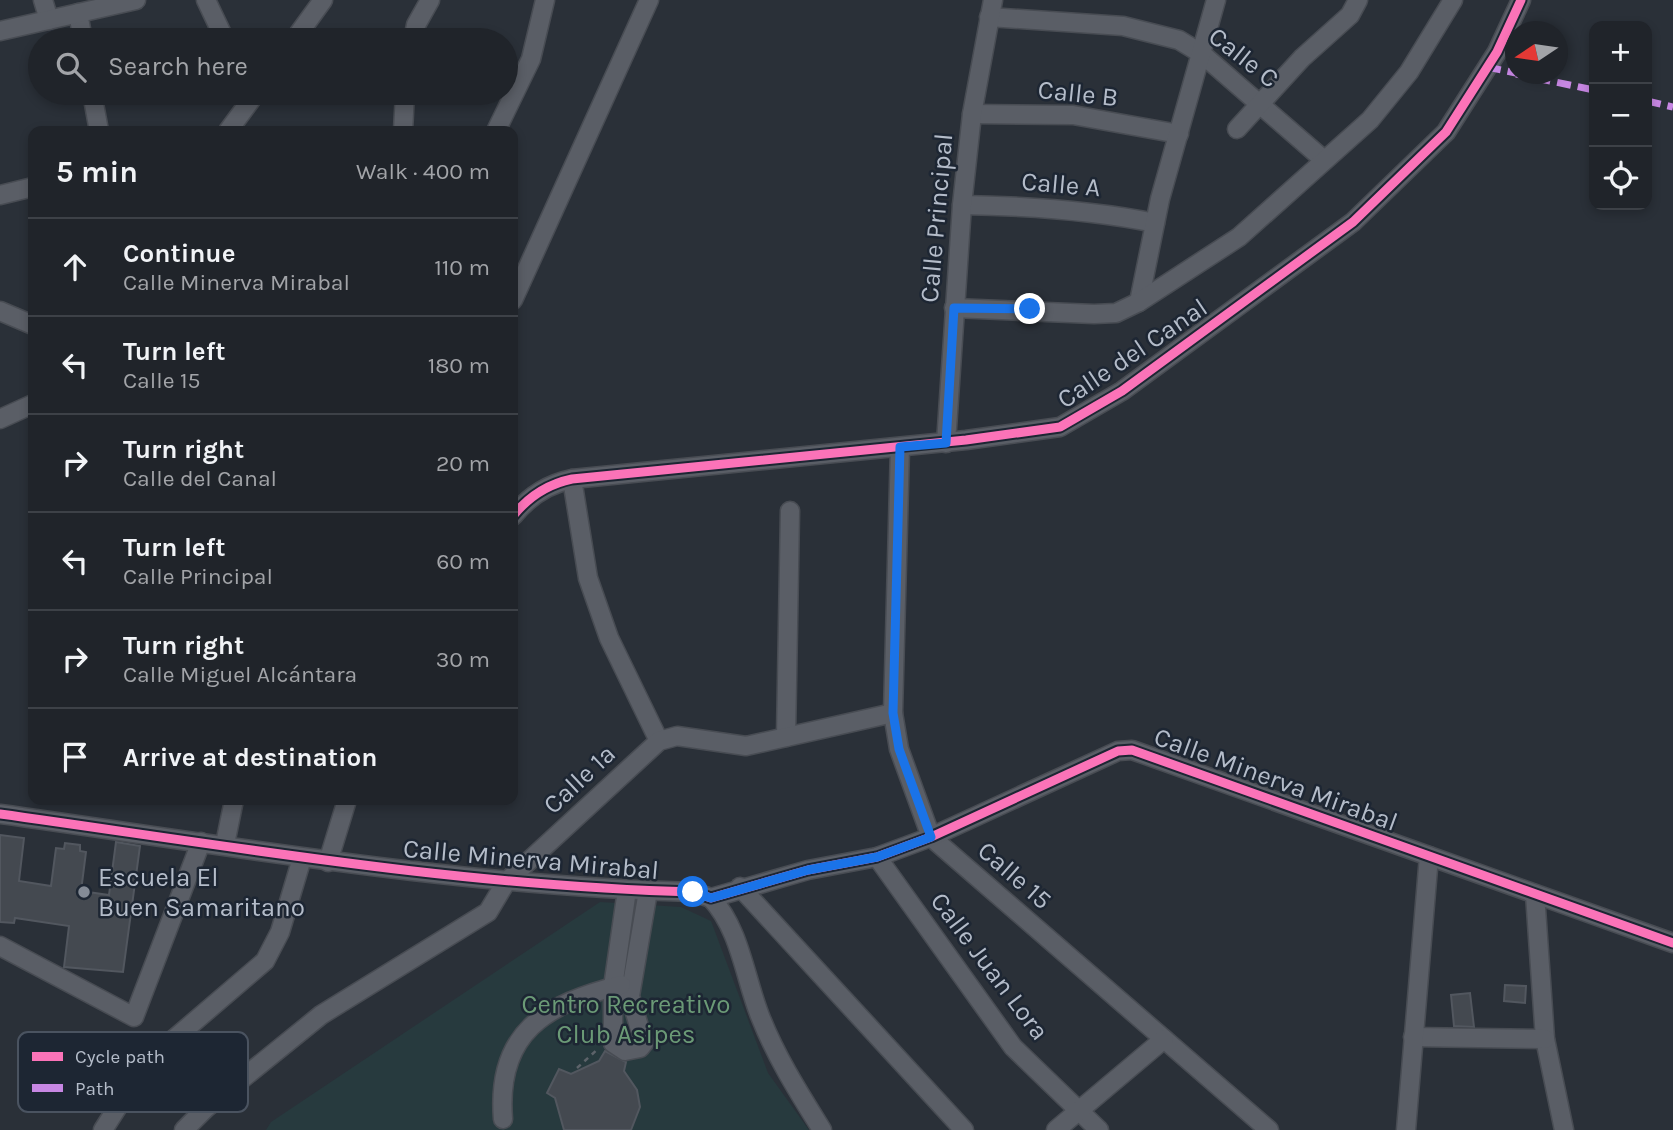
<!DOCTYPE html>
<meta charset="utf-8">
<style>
:root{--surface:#20242a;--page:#2d3036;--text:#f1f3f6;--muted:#a2a4a8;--line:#3d4147}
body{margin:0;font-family:Karla,sans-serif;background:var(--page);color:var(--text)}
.controls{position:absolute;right:21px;top:21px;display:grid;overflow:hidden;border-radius:14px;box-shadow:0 4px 10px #0003}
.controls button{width:63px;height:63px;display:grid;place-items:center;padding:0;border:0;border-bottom:2px solid var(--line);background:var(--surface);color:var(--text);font:35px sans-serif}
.compass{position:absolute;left:1505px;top:21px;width:63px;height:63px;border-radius:50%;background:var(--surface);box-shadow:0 4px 10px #0003;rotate:257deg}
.stop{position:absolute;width:21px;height:21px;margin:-16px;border:5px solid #1a73e8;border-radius:50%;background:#fff}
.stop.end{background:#1a73e8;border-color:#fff;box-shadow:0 2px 7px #0008}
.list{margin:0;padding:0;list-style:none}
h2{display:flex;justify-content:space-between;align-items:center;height:91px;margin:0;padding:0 28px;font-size:30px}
h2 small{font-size:23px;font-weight:400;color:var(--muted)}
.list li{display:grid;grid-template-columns:46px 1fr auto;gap:21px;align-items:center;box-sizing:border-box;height:98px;padding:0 28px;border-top:2px solid var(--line)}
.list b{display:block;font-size:26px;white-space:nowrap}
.list p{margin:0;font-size:23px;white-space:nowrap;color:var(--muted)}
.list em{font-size:23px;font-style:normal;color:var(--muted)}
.icon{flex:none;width:38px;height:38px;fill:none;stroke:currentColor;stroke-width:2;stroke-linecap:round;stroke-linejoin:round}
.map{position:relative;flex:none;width:1673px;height:1130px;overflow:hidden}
.search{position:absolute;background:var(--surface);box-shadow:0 4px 10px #0003;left:28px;top:28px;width:490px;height:77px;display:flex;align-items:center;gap:18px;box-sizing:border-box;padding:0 24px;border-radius:38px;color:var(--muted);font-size:26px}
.panel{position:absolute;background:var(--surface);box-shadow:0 4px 10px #0003;left:28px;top:126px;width:490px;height:679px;border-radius:14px}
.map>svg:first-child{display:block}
</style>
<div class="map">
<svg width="1673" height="1130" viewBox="0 0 1673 1130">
<rect width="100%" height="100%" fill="#2a3038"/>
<path fill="#273a3e" d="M 600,902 L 681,907 L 711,921 L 768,1073 L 809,1130 L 266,1130 L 271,1122 Z"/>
<g fill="#444950" stroke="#52575f" stroke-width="2">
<path d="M 0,835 L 24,838 L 19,881 L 51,886 L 56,848 L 64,849 L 65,843 L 80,845 L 80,851 L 86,852 L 81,891 L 109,895 L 116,842 L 140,846 L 123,972 L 64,967 L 69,926 L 15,918 L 14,923 L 0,922 Z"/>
<path d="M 1505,985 L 1526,986 L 1525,1003 L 1504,1001 Z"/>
<path d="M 1470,993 L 1474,1027 L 1454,1026 L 1451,995 Z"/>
<path d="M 605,1051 L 626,1062 L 624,1071 L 637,1090 L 640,1107 L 631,1130 L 564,1130 L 555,1098 L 547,1093 L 559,1069 L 571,1074 L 599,1061 Z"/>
</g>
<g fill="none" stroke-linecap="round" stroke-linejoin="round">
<defs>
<g id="minor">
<path d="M 43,0 L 49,20"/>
<path d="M 206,0 L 225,40"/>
<path d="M 78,13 L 83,40"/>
<path d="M 989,17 L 1123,26 L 1179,40 L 1202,54 L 1324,160"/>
<path d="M 0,31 L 136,0"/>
<path d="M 294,40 L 323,0"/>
<path d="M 413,40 L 416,25 L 430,0"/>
<path d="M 92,93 L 99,131"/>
<path d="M 972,114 L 1073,115 L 1179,134"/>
<path d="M 1237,129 L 1302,58 L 1350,15 L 1358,0"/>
<path d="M 228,131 L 256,93"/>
<path d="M 403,131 L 405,93"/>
<path d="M 496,131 L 531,59 L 545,0"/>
<path d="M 0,195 L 33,187"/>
<path d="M 962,205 C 1027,206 1091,210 1155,223"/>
<path d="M 513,300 L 649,0"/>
<path d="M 1139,302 L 1160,199 L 1216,0"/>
<path d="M 954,308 L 1094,314 L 1116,313 L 1139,302 L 1239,237 L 1370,120 L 1409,72 L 1453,0"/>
<path d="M 0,311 L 33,325"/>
<path d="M 0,419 L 33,404"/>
<path d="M 946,443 L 962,205 L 972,114 L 993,0"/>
<path d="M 900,447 L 893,713 L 899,749 L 931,837 L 1269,1130"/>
<path d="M 572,479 L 588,578 L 609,638 L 659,741"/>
<path d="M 513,516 C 529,496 548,484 572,479 L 966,440 L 1060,427 L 1122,391 L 1353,222 L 1446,132 L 1497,52 L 1521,0"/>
<path d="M 786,737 L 790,511"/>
<path d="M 0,814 C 230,846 460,886 693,892 L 711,898 L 808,870 L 877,857 L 931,837 L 1118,751 L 1132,750 L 1673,943"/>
<path d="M 225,844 L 234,800"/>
<path d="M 877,857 L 1013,1047 L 1099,1130"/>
<path d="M 328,862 L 347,800"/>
<path d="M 740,887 L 964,1130"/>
<path d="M 627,890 L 613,987 L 613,1043 L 625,1051 L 640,1048 L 644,1043 L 630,996 L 648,891"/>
<path d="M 1535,894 L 1545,1039 L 1564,1130"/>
<path d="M 711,898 C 740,929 745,978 760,1016 C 776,1057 799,1093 822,1130"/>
<path d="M 0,946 L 134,1017 L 201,842"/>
<path d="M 1413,1037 L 1545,1039"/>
<path d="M 503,1119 C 496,1032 546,1004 621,985"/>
<path d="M 103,1130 L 138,1075 L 167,1045 L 265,961 L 280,932 L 302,858"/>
<path d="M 184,1130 L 206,1108 L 321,1015 L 488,912 L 506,882 L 659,741 L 677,736 L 746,746 L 893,713"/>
<path d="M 1056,1130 L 1164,1039"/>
<path d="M 1406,1130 L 1429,856"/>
</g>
</defs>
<use href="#minor" stroke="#484c53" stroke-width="21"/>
<g stroke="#5d636a" stroke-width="2.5" stroke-dasharray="5 5" stroke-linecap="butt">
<path d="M 176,1058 L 198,1094"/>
<path d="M 577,1068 L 599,1048"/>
</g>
<use href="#minor" stroke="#5a5e66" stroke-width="18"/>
<g stroke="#c787e3" stroke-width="7" stroke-dasharray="14 7" stroke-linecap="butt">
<path d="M 1487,67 L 1516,73"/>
<path d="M 1516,74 L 1594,90"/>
<path d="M 1647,101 L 1673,107"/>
</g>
<defs>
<g id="cycleway">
<path d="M 513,516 C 529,496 548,484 572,479 L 966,440 L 1060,427 L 1122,391 L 1353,222 L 1446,132 L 1497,52 L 1521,0"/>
<path d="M 0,814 C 230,846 460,886 693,892 L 711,898 L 808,870 L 877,857 L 931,837 L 1118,751 L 1132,750 L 1673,943"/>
</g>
</defs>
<use href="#cycleway" stroke="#1d2633" stroke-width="13"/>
<use href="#cycleway" stroke="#fb73b8" stroke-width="9"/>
</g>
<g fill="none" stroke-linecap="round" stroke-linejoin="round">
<path stroke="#1a73e8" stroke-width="9" d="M 693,892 L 711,898 L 808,870 L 877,857 L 931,837 L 899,749 L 893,713 L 900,447 L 946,443 L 954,308 L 1030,309"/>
</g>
<circle fill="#848b96" stroke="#1d2633" stroke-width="2.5" cx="84" cy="892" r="7"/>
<g text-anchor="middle" stroke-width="5" stroke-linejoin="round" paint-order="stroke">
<g font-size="26" fill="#b4bcc9" stroke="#1d2633">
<text transform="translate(1244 57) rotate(38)" y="9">Calle C</text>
<text transform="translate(1078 93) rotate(6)" y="9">Calle B</text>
<text transform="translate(1061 184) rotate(5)" y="9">Calle A</text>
<text transform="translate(936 218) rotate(-85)" y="9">Calle Principal</text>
<text transform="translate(1132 353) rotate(-34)" y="9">Calle del Canal</text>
<text transform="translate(579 779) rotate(-43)" y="9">Calle 1ª</text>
<text transform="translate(1276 779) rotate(20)" y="9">Calle Minerva Mirabal</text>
<text transform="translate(531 859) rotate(5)" y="9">Calle Minerva Mirabal</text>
<text transform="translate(1015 875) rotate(41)" y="9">Calle 15</text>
<text transform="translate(990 966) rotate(53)" y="9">Calle Juan Lora</text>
</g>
<g font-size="26" fill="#b4bcc9" stroke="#1d2633" text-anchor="start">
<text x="98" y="886">Escuela El<tspan x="98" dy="30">Buen Samaritano</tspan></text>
</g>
<g font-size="26" fill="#6b9a76" stroke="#1d2633">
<text x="626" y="1013">Centro Recreativo<tspan x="626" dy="30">Club Asipes</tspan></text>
</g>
</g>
<rect x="18" y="1032" width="230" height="80" rx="10" fill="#1d2633" stroke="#4a5360" stroke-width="2"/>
<rect x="32" y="1052" width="31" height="9" fill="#fb73b8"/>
<rect x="32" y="1084" width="31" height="8" fill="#c787e3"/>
<g font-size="19" fill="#b4bcc9">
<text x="75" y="1063">Cycle path</text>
<text x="75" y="1095">Path</text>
</g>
</svg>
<div class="controls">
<button>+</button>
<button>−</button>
<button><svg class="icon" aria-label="locate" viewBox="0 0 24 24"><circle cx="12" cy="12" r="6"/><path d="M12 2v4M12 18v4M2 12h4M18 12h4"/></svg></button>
</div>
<svg class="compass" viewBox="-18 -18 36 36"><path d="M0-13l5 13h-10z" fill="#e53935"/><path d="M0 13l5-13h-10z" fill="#a2a4a8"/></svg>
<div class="stop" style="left:693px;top:892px"></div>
<div class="stop end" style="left:1030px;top:309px"></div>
<div class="search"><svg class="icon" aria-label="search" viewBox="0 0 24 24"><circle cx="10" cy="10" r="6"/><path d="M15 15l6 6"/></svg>Search here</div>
<section class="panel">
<h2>5 min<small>Walk · 400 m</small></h2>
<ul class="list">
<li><svg class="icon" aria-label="ahead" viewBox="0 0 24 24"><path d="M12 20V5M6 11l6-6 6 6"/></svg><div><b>Continue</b><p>Calle Minerva Mirabal</p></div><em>110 m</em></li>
<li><svg class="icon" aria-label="left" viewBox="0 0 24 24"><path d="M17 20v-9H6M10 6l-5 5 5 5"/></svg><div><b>Turn left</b><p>Calle 15</p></div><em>180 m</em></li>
<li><svg class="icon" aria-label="right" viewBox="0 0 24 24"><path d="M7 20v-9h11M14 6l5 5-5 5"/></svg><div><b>Turn right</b><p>Calle del Canal</p></div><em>20 m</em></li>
<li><svg class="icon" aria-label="left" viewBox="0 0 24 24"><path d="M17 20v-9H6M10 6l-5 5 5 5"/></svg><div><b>Turn left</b><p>Calle Principal</p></div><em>60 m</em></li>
<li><svg class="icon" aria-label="right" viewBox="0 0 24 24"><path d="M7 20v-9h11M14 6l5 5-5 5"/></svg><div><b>Turn right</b><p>Calle Miguel Alcántara</p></div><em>30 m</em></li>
<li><svg class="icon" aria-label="arrive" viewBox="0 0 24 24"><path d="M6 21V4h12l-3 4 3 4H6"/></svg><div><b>Arrive at destination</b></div></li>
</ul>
</section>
</div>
